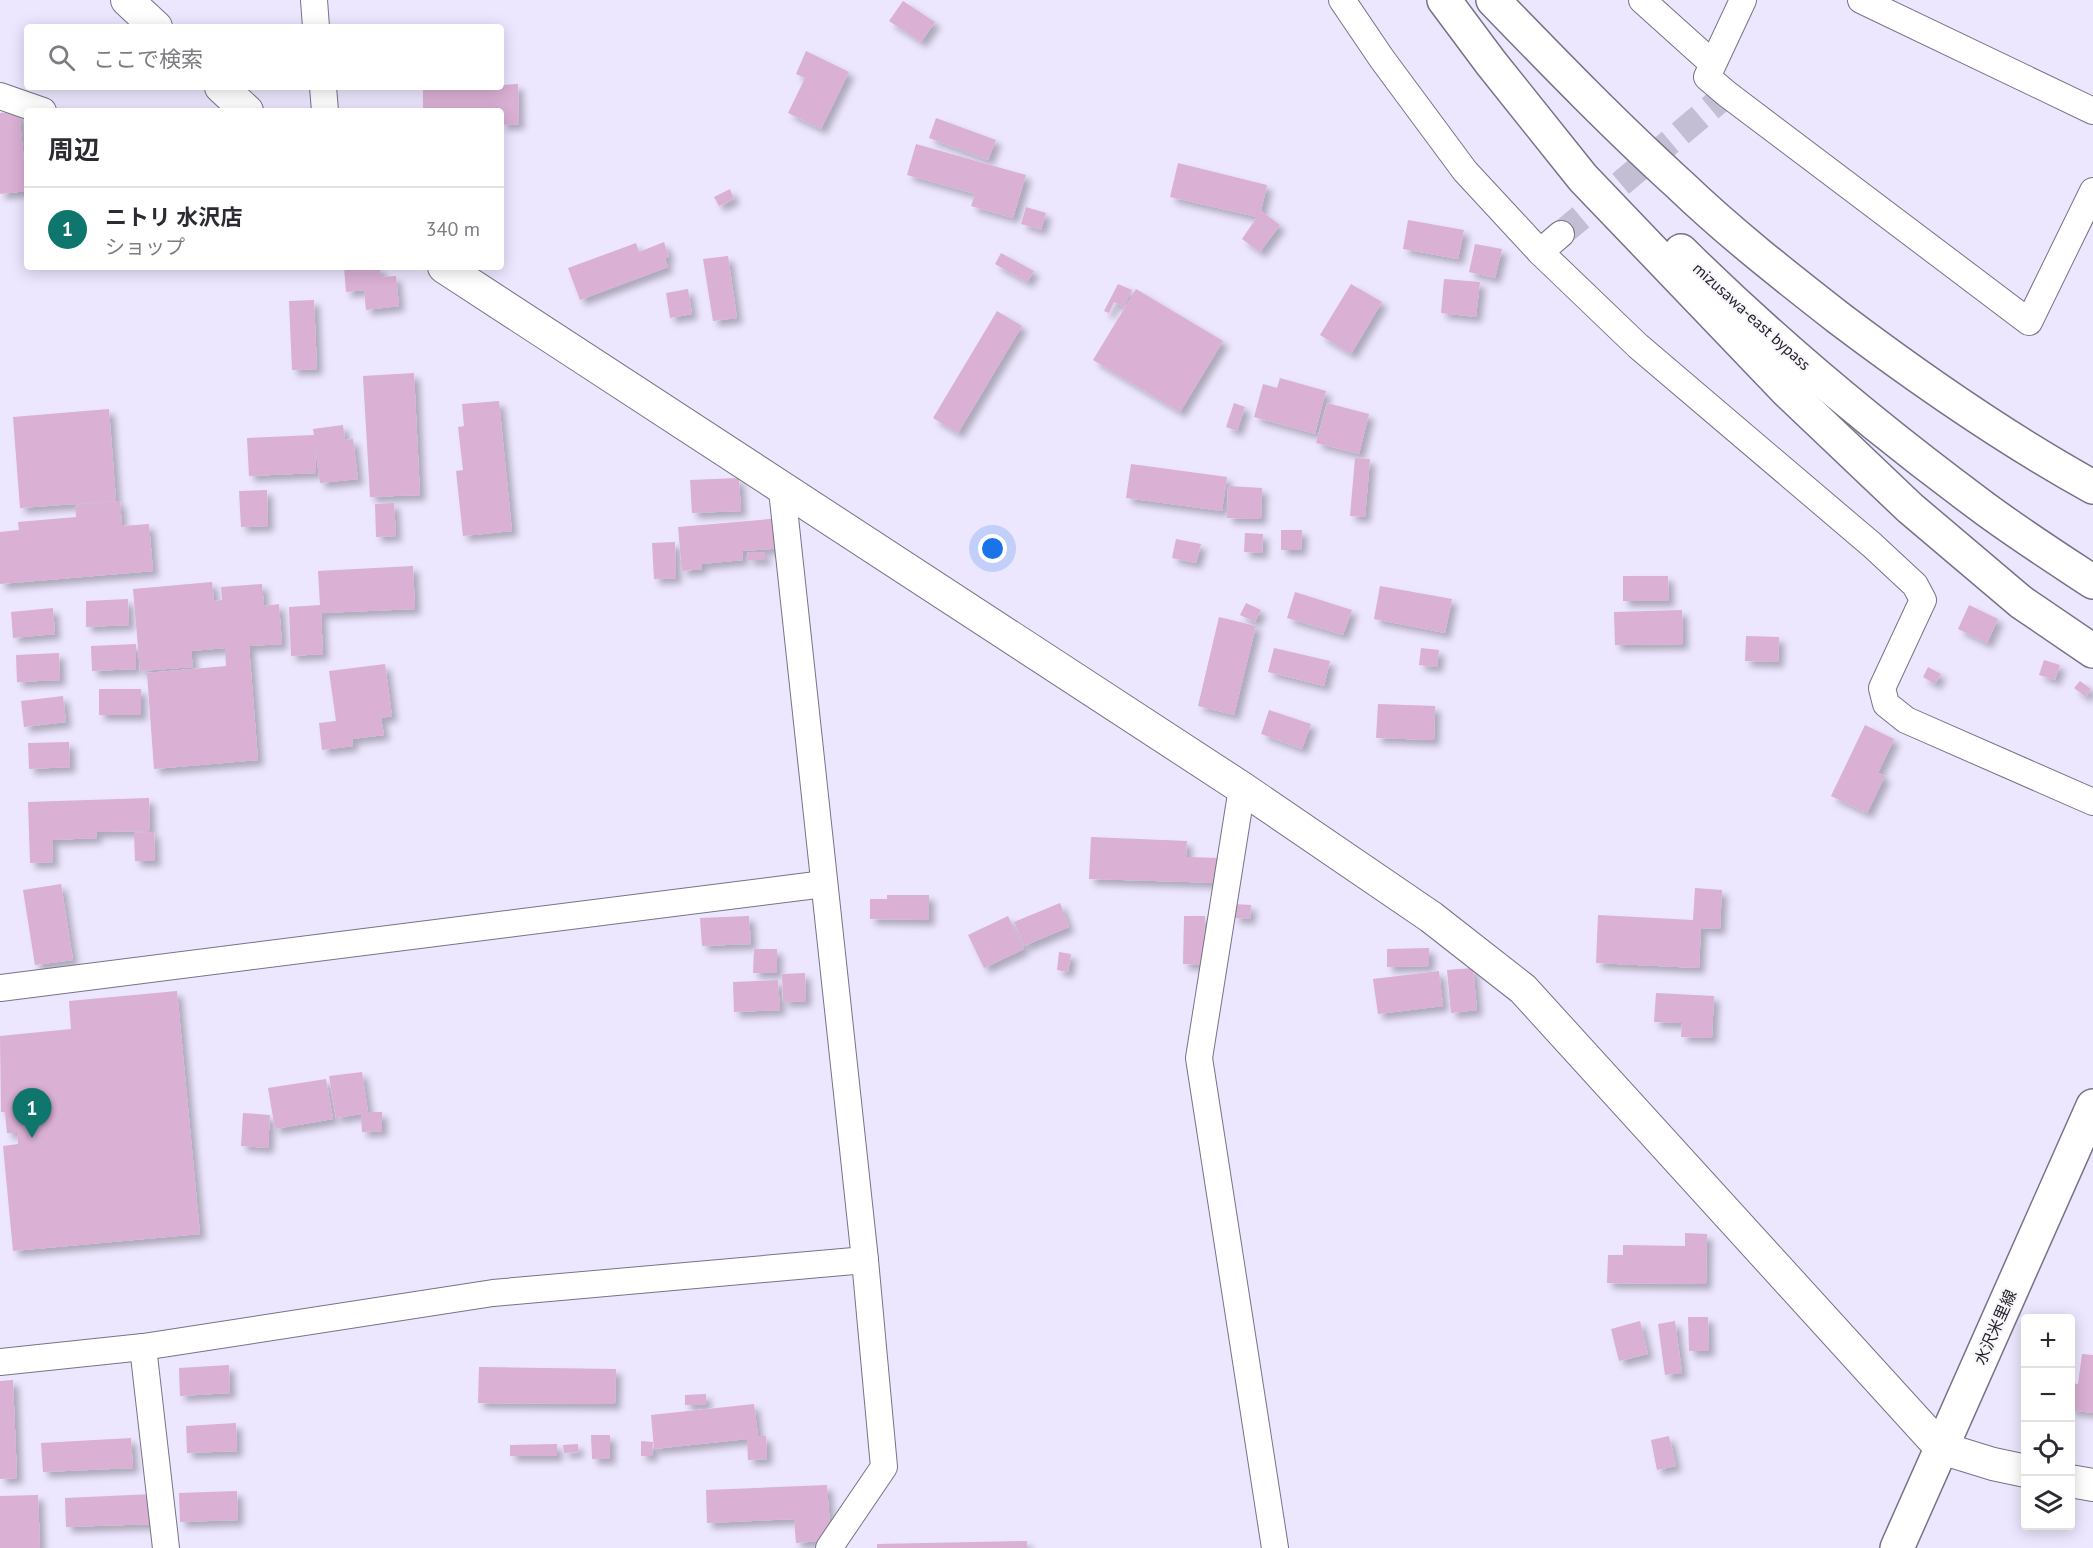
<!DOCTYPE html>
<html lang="ja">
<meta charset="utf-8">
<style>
:root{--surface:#fff;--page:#f2f2f3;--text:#2b2b33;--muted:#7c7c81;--line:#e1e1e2;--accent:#0f766e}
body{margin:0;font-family:"PT Sans","Noto Sans JP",sans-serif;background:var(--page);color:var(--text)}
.controls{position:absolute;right:18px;bottom:18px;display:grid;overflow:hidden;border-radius:6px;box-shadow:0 3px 15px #0003}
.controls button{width:54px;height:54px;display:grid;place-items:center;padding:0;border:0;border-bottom:2px solid var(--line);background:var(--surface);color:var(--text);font:30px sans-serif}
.you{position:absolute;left:993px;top:549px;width:21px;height:21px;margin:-15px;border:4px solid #fff;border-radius:50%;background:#1a73e8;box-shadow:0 0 0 9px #1a73e833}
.badge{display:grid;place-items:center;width:39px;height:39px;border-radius:50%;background:var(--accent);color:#fff;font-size:20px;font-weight:700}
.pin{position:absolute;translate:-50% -50px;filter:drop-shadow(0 2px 3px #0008)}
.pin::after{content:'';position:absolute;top:32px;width:21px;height:18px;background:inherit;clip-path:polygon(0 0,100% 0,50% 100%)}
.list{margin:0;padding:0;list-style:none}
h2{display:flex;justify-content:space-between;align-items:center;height:78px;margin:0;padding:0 24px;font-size:26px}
h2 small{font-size:20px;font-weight:400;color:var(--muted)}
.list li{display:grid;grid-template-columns:39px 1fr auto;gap:18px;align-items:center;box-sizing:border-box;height:84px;padding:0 24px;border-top:2px solid var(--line)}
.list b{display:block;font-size:22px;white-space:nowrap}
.list p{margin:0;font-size:20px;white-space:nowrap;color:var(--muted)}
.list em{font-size:20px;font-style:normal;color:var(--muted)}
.icon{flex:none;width:33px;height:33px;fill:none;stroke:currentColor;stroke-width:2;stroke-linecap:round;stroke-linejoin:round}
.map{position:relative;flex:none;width:2093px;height:1548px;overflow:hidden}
.search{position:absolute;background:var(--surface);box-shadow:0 3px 15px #0003;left:24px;top:24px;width:480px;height:66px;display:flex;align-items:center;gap:15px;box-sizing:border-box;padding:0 21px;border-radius:6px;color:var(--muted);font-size:22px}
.panel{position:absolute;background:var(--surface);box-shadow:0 3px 15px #0003;left:24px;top:108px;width:480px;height:162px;border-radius:6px}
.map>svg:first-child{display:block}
</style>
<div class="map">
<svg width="2093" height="1548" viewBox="0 0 2093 1548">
<defs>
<filter id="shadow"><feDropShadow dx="5.5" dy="5.5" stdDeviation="3" flood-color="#0004"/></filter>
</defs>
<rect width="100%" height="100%" fill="#ece6fe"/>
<g fill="#dab0d5" filter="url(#shadow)">
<path d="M 903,1 L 935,22 L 921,42 L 889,21 Z"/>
<path d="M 806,51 L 849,72 L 821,129 L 788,113 L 805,78 L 796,74 Z"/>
<path d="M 518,84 L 519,124 L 501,125 L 501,111 L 423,111 L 423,87 L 501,87 L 501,85 Z"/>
<path d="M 19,111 L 27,191 L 0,194 L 0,113 Z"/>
<path d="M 936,118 L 996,140 L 988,160 L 929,138 Z"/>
<path d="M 916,144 L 1026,175 L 1013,218 L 971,206 L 975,194 L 907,175 Z"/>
<path d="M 1178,163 L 1267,185 L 1261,211 L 1280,225 L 1260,252 L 1242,239 L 1257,217 L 1170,197 Z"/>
<path d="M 730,189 L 734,199 L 719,206 L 714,197 Z"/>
<path d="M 1026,207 L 1046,213 L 1041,230 L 1021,224 Z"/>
<path d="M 1408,220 L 1464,230 L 1458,259 L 1403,249 Z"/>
<path d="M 664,242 L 669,257 L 665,258 L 668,267 L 580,300 L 568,268 L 636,243 L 639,252 Z"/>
<path d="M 1475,244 L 1502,249 L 1495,278 L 1469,272 Z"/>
<path d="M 1001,253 L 1034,271 L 1027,282 L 995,264 Z"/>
<path d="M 728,256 L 737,318 L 713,321 L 703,259 Z"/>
<path d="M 344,267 L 380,267 L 381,277 L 396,276 L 399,306 L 366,310 L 364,290 L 346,292 Z"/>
<path d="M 1444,279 L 1480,282 L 1476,317 L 1441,313 Z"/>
<path d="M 1118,284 L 1132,290 L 1124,307 L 1114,302 L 1109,313 L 1104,311 Z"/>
<path d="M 1351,284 L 1382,302 L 1351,354 L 1320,335 Z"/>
<path d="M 688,289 L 692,314 L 670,318 L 666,293 Z"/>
<path d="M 1136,289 L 1223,341 L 1180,412 L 1093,360 Z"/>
<path d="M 314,300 L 317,369 L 292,370 L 289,301 Z"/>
<path d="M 997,311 L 1022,326 L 958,433 L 933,418 Z"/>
<path d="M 414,373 L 420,495 L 370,497 L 363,376 Z"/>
<path d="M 1280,378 L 1326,391 L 1315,434 L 1254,417 L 1263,384 L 1277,388 Z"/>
<path d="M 499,401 L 512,531 L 463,536 L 456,471 L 463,470 L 458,427 L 464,426 L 462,404 Z"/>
<path d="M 1234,403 L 1245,407 L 1237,431 L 1226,427 Z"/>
<path d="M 1327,403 L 1369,414 L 1359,454 L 1316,443 Z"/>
<path d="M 109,409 L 116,501 L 20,508 L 13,417 Z"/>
<path d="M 343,425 L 345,440 L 353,439 L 358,479 L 320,483 L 315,446 L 316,473 L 249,476 L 247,438 L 314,435 L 313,429 Z"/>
<path d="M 1355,458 L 1370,459 L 1365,517 L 1350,516 Z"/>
<path d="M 1131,464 L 1227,477 L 1222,511 L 1126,498 Z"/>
<path d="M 739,478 L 741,511 L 692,513 L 690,480 Z"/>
<path d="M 1228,486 L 1262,488 L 1261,519 L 1227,518 Z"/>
<path d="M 267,490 L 268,526 L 241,527 L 239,491 Z"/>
<path d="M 120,501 L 122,526 L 149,524 L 153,571 L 0,584 L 0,532 L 19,530 L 18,522 L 76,517 L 75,505 Z"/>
<path d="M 394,503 L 396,536 L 376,537 L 375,504 Z"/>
<path d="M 782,518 L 785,548 L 742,551 L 743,560 L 701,564 L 702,569 L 682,571 L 678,527 Z"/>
<path d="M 1281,530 L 1302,530 L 1301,550 L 1281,550 Z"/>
<path d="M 1245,533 L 1263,534 L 1262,553 L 1244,552 Z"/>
<path d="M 1176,539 L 1201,544 L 1196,563 L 1172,558 Z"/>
<path d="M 675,542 L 676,578 L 654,579 L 652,543 Z"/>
<path d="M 748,552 L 765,552 L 765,560 L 747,560 Z"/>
<path d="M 413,566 L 415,609 L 321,613 L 323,654 L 291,656 L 289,607 L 320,605 L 318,571 Z"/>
<path d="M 1623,576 L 1668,576 L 1669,601 L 1623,601 Z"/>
<path d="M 212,582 L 214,601 L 222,600 L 221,587 L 262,584 L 264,606 L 279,604 L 282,644 L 249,646 L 258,760 L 154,769 L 147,673 L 226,666 L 225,648 L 191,651 L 193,667 L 140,671 L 133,589 Z"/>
<path d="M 1380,586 L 1452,599 L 1445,633 L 1374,619 Z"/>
<path d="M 1295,592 L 1352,610 L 1343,635 L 1287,618 Z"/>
<path d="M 128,599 L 129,625 L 86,627 L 86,601 Z"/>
<path d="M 1246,603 L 1261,610 L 1255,622 L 1240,615 Z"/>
<path d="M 1969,605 L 1998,619 L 1987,643 L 1958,629 Z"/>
<path d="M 53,608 L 55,634 L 13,638 L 11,612 Z"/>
<path d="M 1682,610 L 1683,644 L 1615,645 L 1614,612 Z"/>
<path d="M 1219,617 L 1256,626 L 1234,715 L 1198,706 Z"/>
<path d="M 1746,636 L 1779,637 L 1778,662 L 1745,661 Z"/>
<path d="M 136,644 L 136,669 L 92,671 L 91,646 Z"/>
<path d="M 1274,648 L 1330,661 L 1324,686 L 1268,672 Z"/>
<path d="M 1421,648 L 1439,650 L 1437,667 L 1419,665 Z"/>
<path d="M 59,653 L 60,680 L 17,682 L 16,655 Z"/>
<path d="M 2044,660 L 2060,665 L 2055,680 L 2039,675 Z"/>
<path d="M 385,664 L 392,716 L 381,718 L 384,735 L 352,739 L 353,746 L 322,750 L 319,723 L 336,721 L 329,671 Z"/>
<path d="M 1928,667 L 1941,674 L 1935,684 L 1923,677 Z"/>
<path d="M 2080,681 L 2091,689 L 2086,697 L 2074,688 Z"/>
<rect x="99" y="689" width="42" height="26"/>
<path d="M 63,696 L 66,722 L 24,727 L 21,701 Z"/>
<path d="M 1378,704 L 1435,706 L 1434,740 L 1376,738 Z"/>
<path d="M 1269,710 L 1311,724 L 1302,749 L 1261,734 Z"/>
<path d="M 1865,725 L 1894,739 L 1878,773 L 1885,776 L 1867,813 L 1831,796 Z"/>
<path d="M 69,742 L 70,767 L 29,769 L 28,743 Z"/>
<path d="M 149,798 L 150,831 L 96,832 L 97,838 L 52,840 L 53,862 L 30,863 L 28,802 Z"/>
<path d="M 154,832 L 155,861 L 135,861 L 134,833 Z"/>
<path d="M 1091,837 L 1187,841 L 1186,857 L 1222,858 L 1221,883 L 1089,879 Z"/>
<path d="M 61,884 L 73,960 L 35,965 L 23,890 Z"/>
<path d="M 1695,888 L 1722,890 L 1720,929 L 1701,928 L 1699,968 L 1596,963 L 1598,915 L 1693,920 Z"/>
<path d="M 887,895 L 929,895 L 929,920 L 870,919 L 870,899 L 887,899 Z"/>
<path d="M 1060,903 L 1069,927 L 1024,946 L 1014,922 Z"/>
<path d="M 1234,904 L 1251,905 L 1250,919 L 1234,918 Z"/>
<path d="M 749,916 L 751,944 L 702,946 L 700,918 Z"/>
<path d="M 1008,916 L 1024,949 L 984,968 L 968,935 Z"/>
<path d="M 1184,916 L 1205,916 L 1203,965 L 1183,964 Z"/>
<path d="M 1429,948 L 1429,966 L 1387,967 L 1387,949 Z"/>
<path d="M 754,949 L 777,949 L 777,973 L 753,973 Z"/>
<path d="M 1059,952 L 1071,954 L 1068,972 L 1057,970 Z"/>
<path d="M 1473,968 L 1477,1010 L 1451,1013 L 1447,970 Z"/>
<path d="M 1439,971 L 1443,1006 L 1378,1014 L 1373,979 Z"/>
<path d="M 805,973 L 806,1001 L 783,1002 L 782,974 Z"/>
<path d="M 778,980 L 780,1010 L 734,1012 L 733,982 Z"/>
<path d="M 177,991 L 200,1234 L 13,1251 L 3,1146 L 18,1144 L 17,1133 L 7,1133 L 5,1112 L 1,1112 L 0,1036 L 71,1029 L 69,1001 Z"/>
<path d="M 1656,993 L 1714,996 L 1712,1038 L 1681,1037 L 1682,1023 L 1654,1022 Z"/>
<path d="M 362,1072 L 368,1112 L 382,1112 L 382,1131 L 362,1132 L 361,1114 L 336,1118 L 329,1076 Z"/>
<path d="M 326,1079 L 333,1119 L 275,1129 L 268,1088 Z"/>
<path d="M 243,1113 L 270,1115 L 268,1148 L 241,1146 Z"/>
<path d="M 1685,1233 L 1707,1234 L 1706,1284 L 1607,1283 L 1608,1255 L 1623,1255 L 1623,1245 L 1685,1246 Z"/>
<path d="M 1688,1317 L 1708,1317 L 1709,1351 L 1689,1351 Z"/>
<path d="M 1640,1321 L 1648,1354 L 1619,1361 L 1611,1329 Z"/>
<path d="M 1675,1321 L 1682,1373 L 1665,1375 L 1658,1324 Z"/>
<path d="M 2082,1354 L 2093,1355 L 2093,1413 L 2070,1410 L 2070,1383 L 2078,1384 Z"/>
<path d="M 229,1365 L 230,1393 L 180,1396 L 179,1368 Z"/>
<path d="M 479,1367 L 616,1369 L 615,1404 L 478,1403 Z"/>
<path d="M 13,1380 L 17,1478 L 0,1479 L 0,1381 Z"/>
<path d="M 706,1394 L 706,1405 L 685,1405 L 685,1395 Z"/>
<path d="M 754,1404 L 758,1436 L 766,1436 L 767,1459 L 748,1460 L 747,1439 L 654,1449 L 651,1415 Z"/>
<path d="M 236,1423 L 237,1451 L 187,1453 L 186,1426 Z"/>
<path d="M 591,1435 L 610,1435 L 610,1459 L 592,1459 Z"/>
<path d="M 1669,1436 L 1676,1466 L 1657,1470 L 1651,1440 Z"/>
<path d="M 131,1438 L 133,1468 L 43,1472 L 41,1443 Z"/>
<path d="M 641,1441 L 653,1442 L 652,1456 L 641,1456 Z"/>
<path d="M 557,1444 L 557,1456 L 510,1456 L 510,1445 Z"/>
<path d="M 578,1444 L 578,1452 L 564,1453 L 563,1445 Z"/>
<path d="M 827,1485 L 831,1540 L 796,1543 L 794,1519 L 707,1523 L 706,1490 Z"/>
<path d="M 237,1491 L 238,1520 L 180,1522 L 179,1493 Z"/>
<path d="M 153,1494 L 154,1524 L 66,1527 L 65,1498 Z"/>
<path d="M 38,1495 L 40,1548 L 0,1548 L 0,1496 Z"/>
<path d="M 1027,1541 L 1027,1548 L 877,1548 L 877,1544 Z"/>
</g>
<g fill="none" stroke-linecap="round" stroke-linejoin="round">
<path stroke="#c3bed3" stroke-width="26" stroke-dasharray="26 13" stroke-linecap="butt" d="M 1561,234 L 1727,94"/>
<defs>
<g id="minor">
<path d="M 314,0 L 316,27"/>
<path d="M 1342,0 L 1382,59 L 1465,171 L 1540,252 L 1638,346 L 1872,545 L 1915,585 L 1923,600 L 1882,688 L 1886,704 L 1906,720 L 2093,802"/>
<path d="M 1642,0 L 1712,63"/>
<path d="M 1743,0 L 1707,77 L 1727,94 L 2029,322 L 2093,191"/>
<path d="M 1861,0 L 2093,111"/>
<path d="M 323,87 L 325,111"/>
<path d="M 0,96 L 43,111"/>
<path d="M 1540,252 L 1561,234"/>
<path d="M 782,490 L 865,1260 L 884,1467 L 829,1548"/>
<path d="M 1242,788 L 1199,1058 L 1275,1548"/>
<path d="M 0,988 L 824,884"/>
<path d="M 143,1347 L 166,1548"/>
<path d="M 0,1362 L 143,1347 L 493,1293 L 865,1260"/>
</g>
<g id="tertiary">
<path d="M 127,0 L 156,27"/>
<path d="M 221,87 L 247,111"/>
<path d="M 444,267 L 1242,788 L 1431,917 L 1523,989 L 1941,1448 L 1993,1464 L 2026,1471"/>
<path d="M 2070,1481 L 2093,1485"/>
</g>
<path id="primary" d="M 1897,1548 L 2093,1106"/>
<g id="trunk">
<path d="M 1444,0 L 1491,63 L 1583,178 L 1788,392 L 1910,508 L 2021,602 L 2093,651"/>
<path d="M 1493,0 C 1554,63 1615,126 1680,185 C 1730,233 1785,276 1840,319 C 1921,380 2004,438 2093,487"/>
<path d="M 1681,251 C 1774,343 1875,427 1980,505 C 2016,532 2055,557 2093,582"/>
</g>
</defs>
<use href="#minor" stroke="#787287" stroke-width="28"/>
<use href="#tertiary" stroke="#787287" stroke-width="34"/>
<use href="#primary" stroke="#787287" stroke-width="36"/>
<use href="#trunk" stroke="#787287" stroke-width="36"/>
<use href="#minor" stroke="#fff" stroke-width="26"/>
<use href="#tertiary" stroke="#fff" stroke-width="32"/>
<use href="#primary" stroke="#fff" stroke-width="33"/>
<use href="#trunk" stroke="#fff" stroke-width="33"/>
</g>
<g text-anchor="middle" stroke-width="4.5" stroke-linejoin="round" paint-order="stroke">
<g font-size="16" fill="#211e27" stroke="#f8f6fb">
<text transform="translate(1752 316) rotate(42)" y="6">mizusawa-east bypass</text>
<text transform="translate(1995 1327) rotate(-66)" y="6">水沢米里線</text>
</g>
</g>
</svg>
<div class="controls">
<button>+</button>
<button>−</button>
<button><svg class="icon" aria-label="locate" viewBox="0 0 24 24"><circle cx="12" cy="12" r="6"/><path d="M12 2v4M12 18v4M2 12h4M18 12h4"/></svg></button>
<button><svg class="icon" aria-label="layers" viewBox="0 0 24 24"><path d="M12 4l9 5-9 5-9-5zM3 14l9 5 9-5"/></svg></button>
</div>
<div class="you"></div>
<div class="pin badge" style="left:32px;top:1138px">1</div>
<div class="search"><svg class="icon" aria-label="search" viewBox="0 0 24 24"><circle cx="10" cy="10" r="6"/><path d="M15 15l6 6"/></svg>ここで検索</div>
<section class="panel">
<h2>周辺<small></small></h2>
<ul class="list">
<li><span class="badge">1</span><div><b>ニトリ 水沢店</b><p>ショップ</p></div><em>340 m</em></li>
</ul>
</section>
</div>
